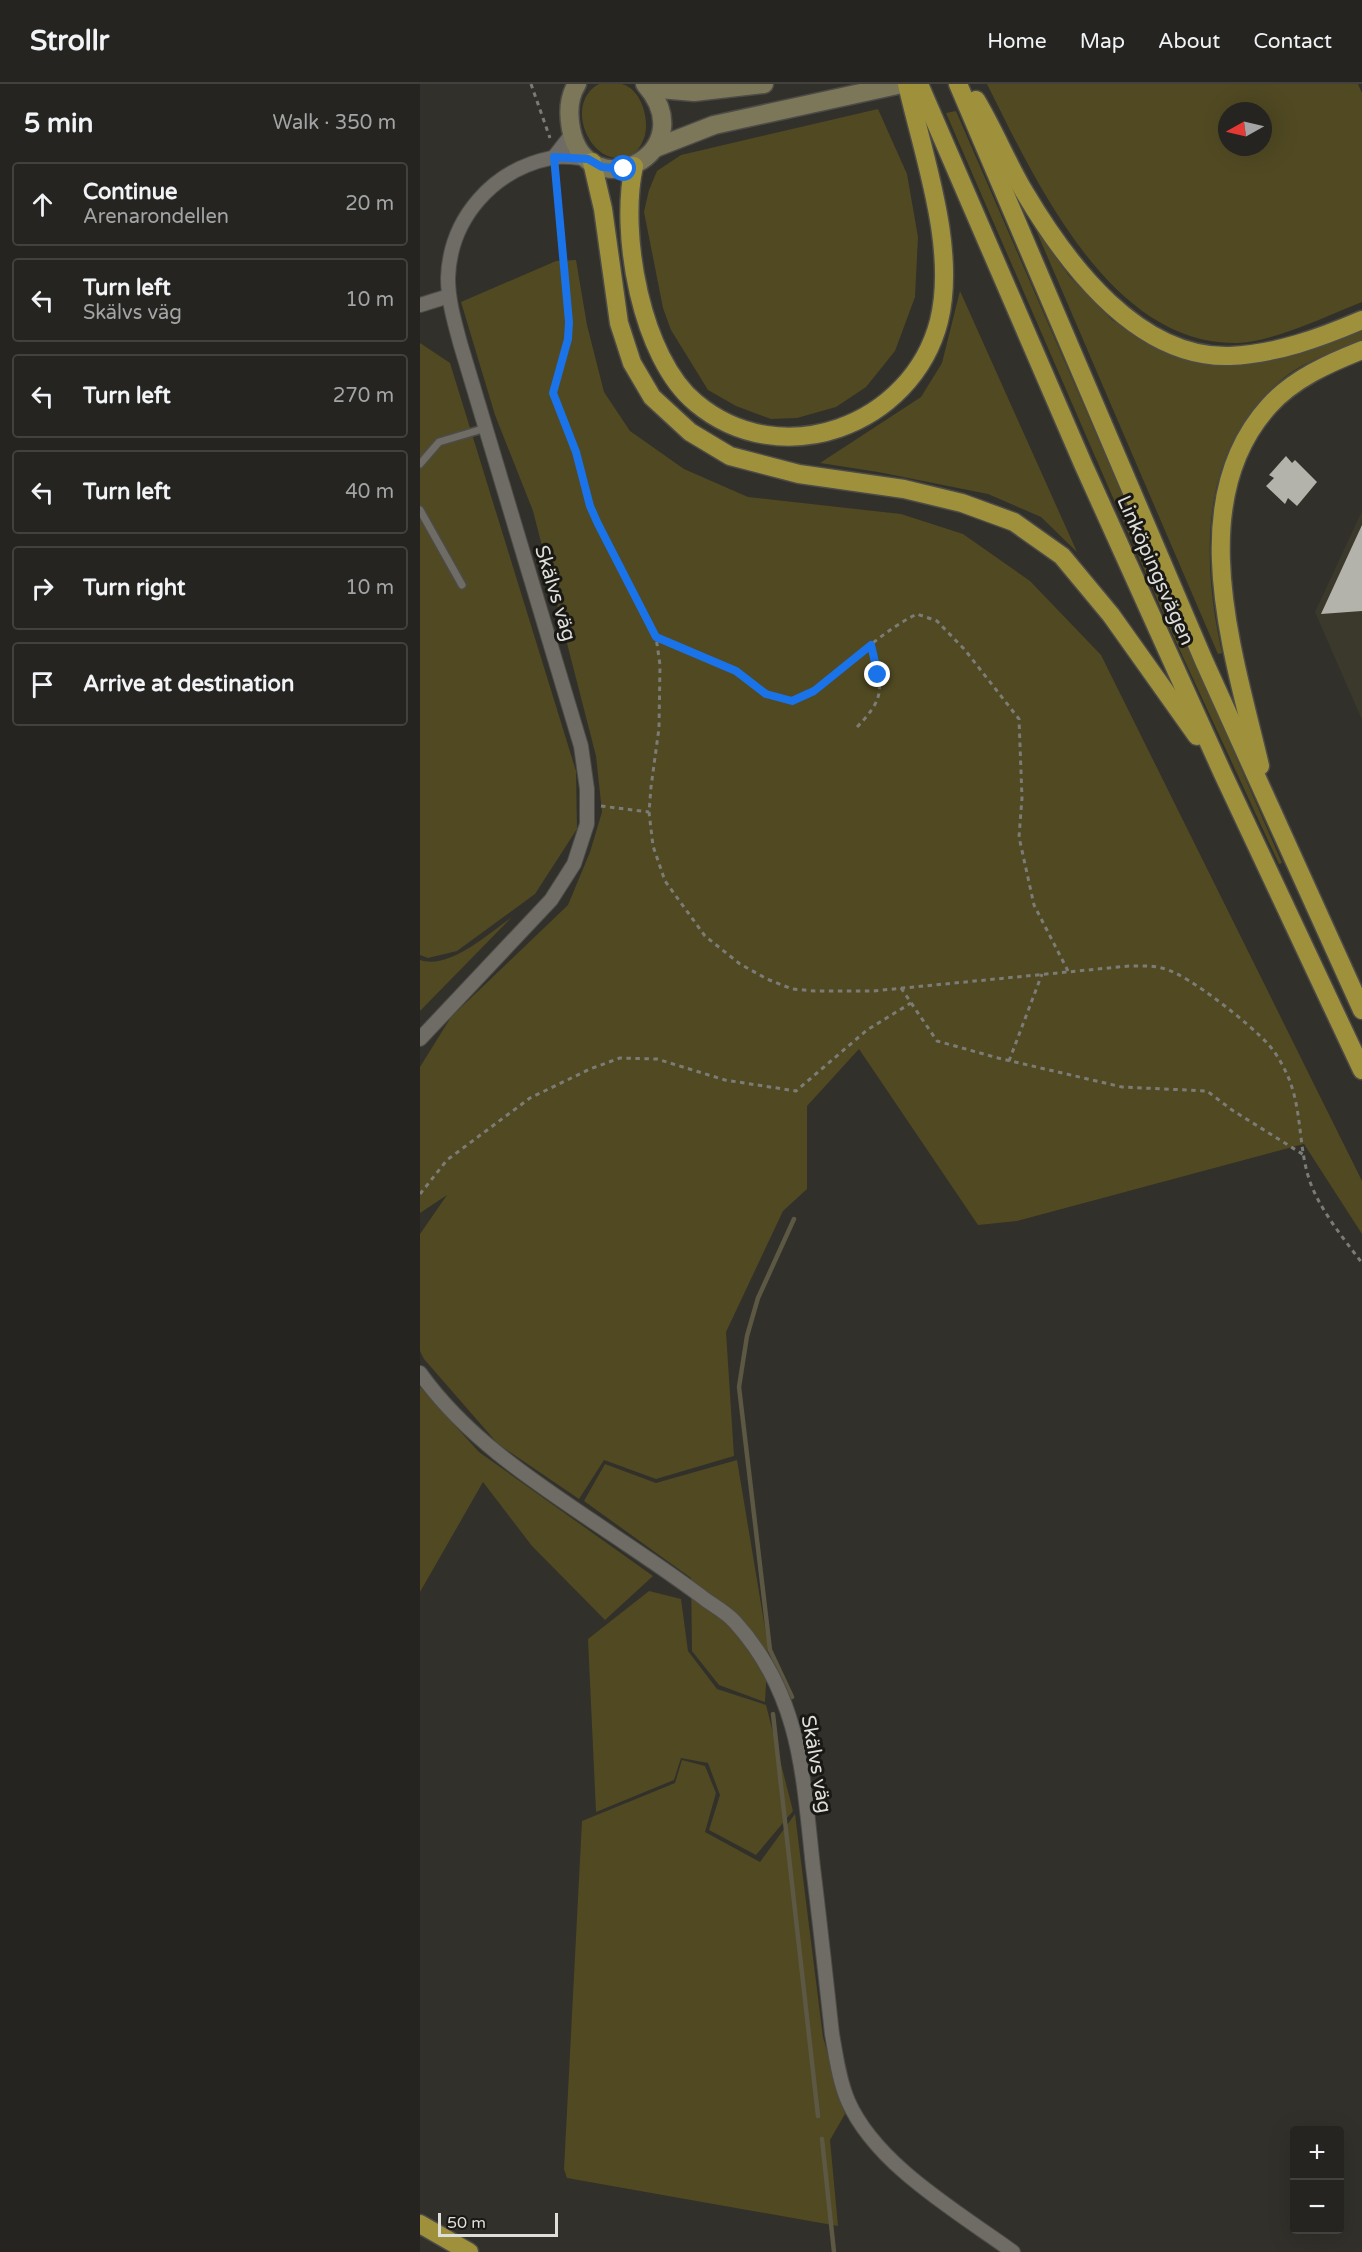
<!DOCTYPE html>
<meta charset="utf-8">
<style>
:root{--surface:#252420;--page:#2d2c29;--text:#f1f3f6;--muted:#a3a4a5;--line:#42413e}
body{margin:0;font-family:"Varela Round",sans-serif;background:var(--page);color:var(--text)}
.controls{position:absolute;right:18px;bottom:18px;display:grid;overflow:hidden;border-radius:6px;box-shadow:0 6px 24px #0002}
.controls button{width:54px;height:54px;display:grid;place-items:center;padding:0;border:0;border-bottom:2px solid var(--line);background:var(--surface);color:var(--text);font:30px sans-serif}
.compass{position:absolute;left:798px;top:18px;width:54px;height:54px;border-radius:50%;background:var(--surface);box-shadow:0 6px 24px #0002;rotate:262deg}
.scale{position:absolute;left:18px;bottom:15px;width:120px;box-sizing:border-box;padding-left:6px;border:3px solid #dededa;border-top:0;font-size:16px;line-height:21px;white-space:nowrap;color:#dededa;-webkit-text-stroke:4px #191815;paint-order:stroke}
.stop{position:absolute;width:18px;height:18px;margin:-14px;border:4px solid #1a73e8;border-radius:50%;background:#fff}
.stop.end{background:#1a73e8;border-color:#fff;box-shadow:0 2px 6px #0008}
.list{margin:0;padding:0;list-style:none}
h2{display:flex;justify-content:space-between;align-items:center;height:78px;margin:0;padding:0 24px;font-size:26px}
h2 small{font-size:20px;font-weight:400;color:var(--muted)}
.list li{display:grid;grid-template-columns:39px 1fr auto;gap:18px;align-items:center;box-sizing:border-box;height:84px;margin:0 12px 12px;padding:0 12px;border:2px solid var(--line);border-radius:6px}
.list b{display:block;font-size:22px;white-space:nowrap}
.list p{margin:0;font-size:20px;white-space:nowrap;color:var(--muted)}
.list em{font-size:20px;font-style:normal;color:var(--muted)}
.icon{flex:none;width:33px;height:33px;fill:none;stroke:currentColor;stroke-width:2;stroke-linecap:round;stroke-linejoin:round}
.map{position:relative;flex:none;width:942px;height:2168px;overflow:hidden}
header{display:flex;align-items:center;gap:36px;box-sizing:border-box;height:84px;padding:0 30px;background:var(--surface);border-bottom:2px solid var(--line)}
header strong{font-size:28px}
nav{display:flex;gap:33px;margin-inline-start:auto;font-size:21px}
main{display:flex}
aside{flex:1;background:var(--surface)}
.map>svg:first-child{display:block}
</style>
<header>
<strong>Strollr</strong>
<nav><a>Home</a><a>Map</a><a>About</a><a>Contact</a></nav>
</header>
<main>
<aside>
<h2>5 min<small>Walk · 350 m</small></h2>
<ul class="list">
<li><svg class="icon" aria-label="ahead" viewBox="0 0 24 24"><path d="M12 20V5M6 11l6-6 6 6"/></svg><div><b>Continue</b><p>Arenarondellen</p></div><em>20 m</em></li>
<li><svg class="icon" aria-label="left" viewBox="0 0 24 24"><path d="M17 20v-9H6M10 6l-5 5 5 5"/></svg><div><b>Turn left</b><p>Skälvs väg</p></div><em>10 m</em></li>
<li><svg class="icon" aria-label="left" viewBox="0 0 24 24"><path d="M17 20v-9H6M10 6l-5 5 5 5"/></svg><div><b>Turn left</b></div><em>270 m</em></li>
<li><svg class="icon" aria-label="left" viewBox="0 0 24 24"><path d="M17 20v-9H6M10 6l-5 5 5 5"/></svg><div><b>Turn left</b></div><em>40 m</em></li>
<li><svg class="icon" aria-label="right" viewBox="0 0 24 24"><path d="M7 20v-9h11M14 6l5 5-5 5"/></svg><div><b>Turn right</b></div><em>10 m</em></li>
<li><svg class="icon" aria-label="arrive" viewBox="0 0 24 24"><path d="M6 21V4h12l-3 4 3 4H6"/></svg><div><b>Arrive at destination</b></div></li>
</ul>
</aside>
<div class="map">
<svg width="942" height="2168" viewBox="0 0 942 2168">
<rect width="100%" height="100%" fill="#31302a"/>
<path fill="#3b382c" d="M 942,427 L 942,636 L 895,528 Z"/>
<g fill="#504922" fill-rule="evenodd">
<path d="M 179,0 C 186,0 196,0 202,0 C 221,5 229,34 225,51 C 223,58 219,66 213,70 C 175,92 140,21 179,0 Z"/>
<path d="M 567,0 L 938,0 L 942,9 L 942,218 C 907,232 853,258 817,259 C 689,261 615,95 567,0 ZM 807,27 L 843,27 L 843,63 L 807,63 Z"/>
<path d="M 458,25 L 487,90 L 498,153 L 495,213 L 475,267 L 446,303 L 416,323 L 377,334 L 351,335 L 316,322 L 288,306 L 251,246 L 243,224 L 224,128 L 229,106 L 237,87 L 261,71 Z"/>
<path d="M 536,27 L 862,779 L 859,780 L 750,545 L 526,29 Z"/>
<path d="M 616,146 L 649,192 L 692,236 L 731,262 L 779,278 L 824,281 L 872,270 L 942,242 L 942,256 C 914,268 883,277 860,297 C 779,368 781,472 802,569 L 798,570 Z"/>
<path d="M 156,176 L 167,241 L 184,308 L 210,347 L 264,385 L 328,413 L 481,430 L 543,450 L 610,497 L 681,571 L 942,1097 L 942,1150 L 884,1060 L 597,1137 L 558,1141 L 439,965 L 387,1022 L 387,1105 L 363,1127 L 306,1248 L 314,1372 L 236,1395 L 184,1376 L 159,1415 L 78,1360 L 4,1275 L 0,1267 L 0,1150 L 27,1111 L 0,1129 L 0,983 L 31,933 L 148,821 L 170,768 L 182,728 L 176,672 L 113,427 L 75,331 L 41,218 L 136,177 Z"/>
<path d="M 540,207 L 657,468 L 621,433 L 568,410 L 458,388 L 400,379 L 501,313 L 522,279 Z"/>
<path d="M 0,259 L 30,279 L 156,687 L 157,745 L 115,810 L 37,867 L 8,874 L 0,871 Z"/>
<path d="M 92,833 L 0,927 L 0,876 C 29,886 69,849 92,833 Z"/>
<path d="M 0,1303 L 59,1368 L 233,1492 L 185,1536 L 112,1462 L 63,1398 L 0,1508 Z"/>
<path d="M 317,1376 L 348,1562 L 345,1618 L 299,1601 L 272,1567 L 271,1494 L 164,1417 L 185,1380 L 236,1399 Z"/>
<path d="M 229,1507 L 261,1515 L 268,1567 L 297,1605 L 346,1621 L 373,1727 L 336,1771 L 289,1746 L 300,1711 L 288,1679 L 261,1674 L 254,1696 L 176,1728 L 168,1555 Z"/>
<path d="M 262,1676 L 285,1682 L 296,1709 L 285,1748 L 340,1778 L 375,1730 L 403,1953 L 425,2030 L 410,2056 L 418,2142 L 147,2094 L 144,2085 L 162,1737 L 255,1699 Z"/>
</g>
<g fill="none" stroke-linecap="round" stroke-linejoin="round">
<g stroke="#5c5844" stroke-width="4.5">
<path d="M 372,1613 L 350,1566 L 319,1303 L 327,1252 L 338,1214 L 374,1135"/>
<path d="M 353,1630 L 398,2032"/>
<path d="M 402,2055 L 414,2168"/>
</g>
</g>
<g fill="#b3b2ab">
<path d="M 866,372 L 872,379 L 875,376 L 897,398 L 877,422 L 868,414 L 865,420 L 846,402 L 854,394 L 849,391 Z"/>
<path d="M 942,441 L 942,527 L 901,530 Z"/>
</g>
<g fill="none" stroke-linecap="round" stroke-linejoin="round">
<defs>
<g id="lane">
<path d="M 0,380 L 19,358 L 66,344"/>
<path d="M 0,426 L 42,501"/>
</g>
<g id="street">
<path d="M 134,73 L 152,50"/>
<path d="M 0,221 L 29,212"/>
<path d="M 0,955 L 131,816 L 154,780 L 167,740 L 167,705 L 161,662 L 41,262 C 35,240 28,217 28,194 C 30,134 73,86 131,74 C 143,71 157,74 168,75"/>
<path d="M 0,1289 C 49,1358 124,1404 193,1451 C 224,1472 256,1493 286,1516 C 296,1523 307,1529 315,1538 C 381,1611 383,1692 393,1783 C 400,1839 406,1895 412,1950 C 416,1972 419,1996 428,2017 C 456,2081 538,2128 593,2168"/>
</g>
<g id="secondary">
<path d="M 157,0 C 148,14 148,29 151,45 C 167,126 286,70 225,0"/>
<path d="M 229,4 L 274,8 L 344,0"/>
<path d="M 235,64 L 294,41 L 482,0"/>
</g>
<g id="highway">
<path d="M 499,0 L 663,380 L 803,690 L 942,986"/>
<path d="M 538,0 L 784,577 L 942,926"/>
<path d="M 556,16 C 574,46 587,79 605,109 C 647,180 718,275 810,272 C 856,270 900,254 942,236"/>
<path d="M 172,78 L 183,125 L 199,239 L 212,279 L 232,313 L 270,348 L 310,372 L 379,390 L 484,405 L 542,419 L 594,438 L 642,472 L 691,531 L 777,652"/>
<path d="M 214,82 C 199,149 221,274 276,319 C 361,390 492,342 519,237 C 537,164 503,71 487,0"/>
<path d="M 840,682 C 814,571 762,418 849,322 C 873,295 909,279 942,266"/>
<path d="M 0,2140 L 49,2168"/>
</g>
</defs>
<use href="#lane" stroke="#4c4b47" stroke-width="10"/>
<use href="#street" stroke="#4c4b47" stroke-width="16"/>
<use href="#secondary" stroke="#4c4b47" stroke-width="21"/>
<use href="#highway" stroke="#4c4b47" stroke-width="21"/>
<g stroke="#7c7c77" stroke-width="3" stroke-dasharray="4.5 4.5" stroke-linecap="butt">
<path d="M 111,0 L 130,54"/>
<path d="M 137,87 L 149,238 L 148,255 L 133,309 L 156,368 L 170,421 L 228,535 L 236,553 L 240,581 L 239,644 L 231,703 L 229,728 L 233,762 L 245,797 L 285,852 L 320,880 L 347,895 L 372,905 L 395,907 L 453,907 L 709,882 C 721,882 733,881 745,885 C 769,891 831,941 848,960 C 857,970 864,983 869,995 C 883,1030 878,1069 892,1103 C 904,1131 924,1155 942,1179"/>
<path d="M 236,553 L 316,587 L 346,610 L 372,617 C 419,595 450,553 497,530 L 517,537 L 545,566 L 599,635 L 602,714 L 599,753 L 614,821 L 648,887"/>
<path d="M 437,643 C 469,610 460,603 451,561"/>
<path d="M 181,722 L 229,728"/>
<path d="M 481,904 L 517,957 L 578,974 L 702,1003 L 787,1007 L 812,1026 L 884,1071"/>
<path d="M 589,977 L 622,890"/>
<path d="M 0,1110 L 27,1076 L 110,1014 L 170,985 L 200,974 L 237,975 L 305,996 L 376,1007 L 447,946 L 491,919"/>
</g>
<use href="#lane" stroke="#6e6c65" stroke-width="7"/>
<use href="#street" stroke="#6e6c65" stroke-width="14"/>
<use href="#secondary" stroke="#7d7759" stroke-width="18"/>
<use href="#highway" stroke="#9f913c" stroke-width="18"/>
</g>
<g fill="none" stroke-linecap="round" stroke-linejoin="round">
<path stroke="#1a73e8" stroke-width="8" d="M 204,85 L 182,83 L 168,75 L 134,73 L 149,238 L 148,255 L 133,309 L 156,368 L 170,422 L 178,440 L 236,553 L 316,587 L 346,610 L 372,617 L 394,607 L 451,561 L 458,591"/>
</g>
<g text-anchor="middle" stroke-width="6" stroke-linejoin="round" paint-order="stroke">
<g font-size="20" fill="#dededa" stroke="#191815">
<text transform="translate(736 486) rotate(66)" y="7">Linköpingsvägen</text>
<text transform="translate(136 509) rotate(73)" y="7">Skälvs väg</text>
<text transform="translate(397 1680) rotate(80)" y="7">Skälvs väg</text>
</g>
</g>
</svg>
<div class="controls">
<button>+</button>
<button>−</button>
</div>
<svg class="compass" viewBox="-18 -18 36 36"><path d="M0-13l5 13h-10z" fill="#e53935"/><path d="M0 13l5-13h-10z" fill="#a3a4a5"/></svg>
<div class="scale">50 m</div>
<div class="stop" style="left:204px;top:85px"></div>
<div class="stop end" style="left:458px;top:591px"></div>
</div>
</main>
